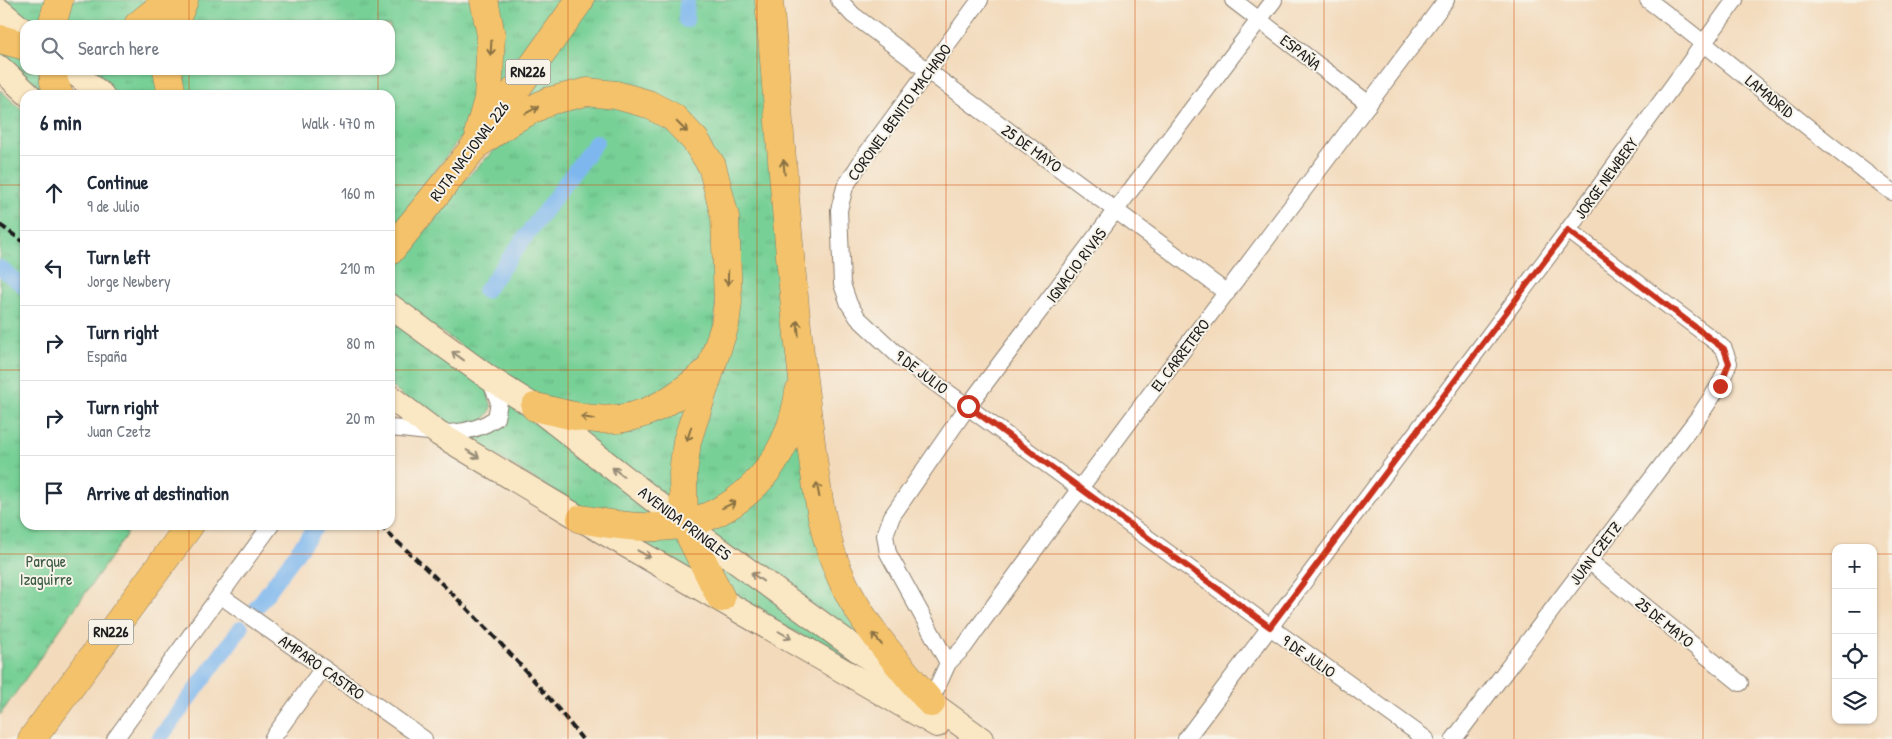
<!DOCTYPE html>
<meta charset="utf-8">
<style>
:root{--surface:#fff;--page:#f2f2f3;--text:#1f2937;--muted:#747a83;--line:#e0e1e3}
body{margin:0;font-family:"Patrick Hand",sans-serif;background:var(--page);color:var(--text)}
.controls{position:absolute;right:15px;bottom:15px;display:grid;overflow:hidden;border-radius:10px;box-shadow:0 1px 4px #0004}
.controls button{width:45px;height:45px;display:grid;place-items:center;padding:0;border:0;border-bottom:1px solid var(--line);background:var(--surface);color:var(--text);font:25px sans-serif}
.stop{position:absolute;width:15px;height:15px;margin:-11px;border:4px solid #c8321e;border-radius:50%;background:#fff}
.stop.end{background:#c8321e;border-color:#fff;box-shadow:0 1px 5px #0008}
.list{margin:0;padding:0;list-style:none}
h2{display:flex;justify-content:space-between;align-items:center;height:65px;margin:0;padding:0 20px;font-size:21px}
h2 small{font-size:16px;font-weight:400;color:var(--muted)}
.list li{display:grid;grid-template-columns:32px 1fr auto;gap:15px;align-items:center;box-sizing:border-box;height:75px;padding:0 20px;border-top:1px solid var(--line)}
.list b{display:block;font-size:19px;white-space:nowrap}
.list p{margin:0;font-size:16px;white-space:nowrap;color:var(--muted)}
.list em{font-size:16px;font-style:normal;color:var(--muted)}
.icon{flex:none;width:28px;height:28px;fill:none;stroke:currentColor;stroke-width:2;stroke-linecap:round;stroke-linejoin:round}
.map{position:relative;flex:none;width:1892px;height:739px;overflow:hidden}
.search{position:absolute;background:var(--surface);box-shadow:0 1px 4px #0004;left:20px;top:20px;width:375px;height:55px;display:flex;align-items:center;gap:12px;box-sizing:border-box;padding:0 18px;border-radius:15px;color:var(--muted);font-size:19px}
.panel{position:absolute;background:var(--surface);box-shadow:0 1px 4px #0004;left:20px;top:90px;width:375px;height:440px;border-radius:15px}
.map>svg:first-child{display:block}
</style>
<div class="map">
<svg width="1892" height="739" viewBox="0 0 1892 739">
<defs>
<pattern id="grass-tufts" width="24" height="20" patternUnits="userSpaceOnUse" patternTransform="scale(1.25)"><rect width="24" height="20" fill="#77d096"/><path d="M3 7l-1-3M5 7V3M7 7l1-3M15 17l-1-3M17 17v-4M19 17l1-3" fill="none" stroke="#66b281"/></pattern>
</defs>
<rect width="100%" height="100%" fill="#f7f3e8"/>
<filter id="ink" filterUnits="userSpaceOnUse"><feTurbulence type="fractalNoise" baseFrequency=".02" numOctaves="2"/><feDisplacementMap in="SourceGraphic" scale="10" xChannelSelector="R" yChannelSelector="G"/><feConvolveMatrix kernelMatrix="1 2 1 2 8 2 1 2 1" color-interpolation-filters="sRGB"/></filter>
<filter id="wash" filterUnits="userSpaceOnUse"><feTurbulence type="fractalNoise" baseFrequency=".0096" numOctaves="4" result="noise"/><feDisplacementMap in="SourceGraphic" scale="20" xChannelSelector="R" yChannelSelector="G"/><feGaussianBlur stdDeviation="1.12" result="paint"/><feColorMatrix in="noise" values="0 0 0 0 0 0 0 0 0 0 0 0 0 0 0 0 0 1.4 0 .05"/><feComposite in="paint" operator="in"/></filter>
<g filter="url(#wash)">
<rect width="100%" height="100%" fill="#f3dabb"/>
<g fill="url(#grass-tufts)" stroke="#4a7659">
<path d="M 0,0 L 53,0 L 47,25 L 29,25 Z"/>
<path d="M 65,0 L 160,0 L 128,25 L 59,25 Z"/>
<path d="M 192,0 L 479,0 L 481,111 L 432,175 L 453,191 L 520,125 L 552,107 L 615,100 L 692,144 L 717,213 L 715,335 L 686,383 L 603,415 L 530,393 L 390,297 L 390,95 L 177,95 L 175,70 L 390,70 L 390,25 L 182,25 Z"/>
<path d="M 494,0 L 571,0 L 495,104 Z"/>
<path d="M 589,0 L 757,0 L 795,382 L 760,475 L 692,514 L 690,443 L 721,361 L 722,171 L 640,92 L 507,114 Z"/>
<path d="M 0,45 L 25,52 L 25,70 L 47,70 L 53,95 L 40,95 L 0,57 Z"/>
<path d="M 82,70 L 161,70 L 165,95 L 114,95 Z"/>
<path d="M 0,90 L 25,113 L 25,525 L 133,525 L 0,715 Z"/>
<path d="M 390,316 L 486,387 L 492,408 L 484,420 C 476,422 468,425 461,426 C 439,428 407,398 390,386 Z"/>
<path d="M 695,391 L 677,511 L 557,418 Z"/>
<path d="M 506,402 L 666,519 L 583,509 L 469,439 C 495,430 496,427 506,402 Z"/>
<path d="M 801,410 L 816,512 L 883,654 L 696,524 L 740,508 Z"/>
<path d="M 680,530 L 707,585 L 616,531 Z"/>
<path d="M 704,547 L 918,701 L 747,605 L 716,575 Z"/>
</g>
<g fill="none" stroke-linecap="round" stroke-linejoin="round">
<g stroke="#7eb7ee" stroke-width="16">
<path d="M 686,20 L 687,0"/>
<path d="M 0,268 L 25,287"/>
<path d="M 485,291 L 596,142"/>
<path d="M 257,607 L 317,525"/>
<path d="M 159,739 L 241,628"/>
</g>
</g>
</g>
<g filter="url(#ink)">
<g fill="none" stroke-linecap="round" stroke-linejoin="round">
<defs>
<g id="minor">
<path d="M 839,0 L 853,15 L 928,71 L 1227,293"/>
<path d="M 980,0 L 864,157 L 845,187 L 839,210 L 842,284 L 849,304 L 858,318 L 902,359 L 1270,627 L 1426,739"/>
<path d="M 1233,0 L 1369,104"/>
<path d="M 1648,0 C 1731,62 1808,131 1892,192"/>
<path d="M 390,428 C 427,431 463,441 496,418 L 499,402 L 489,378"/>
<path d="M 1589,561 L 1740,683"/>
<path d="M 221,596 L 424,739"/>
<path d="M 948,663 L 888,553 L 885,535 L 892,516 L 968,406 L 1274,0"/>
<path d="M 927,709 L 948,663 L 964,647 C 1121,428 1286,216 1446,0"/>
<path d="M 115,739 L 271,525"/>
<path d="M 272,739 L 323,668"/>
<path d="M 1186,739 L 1568,230 L 1735,0"/>
<path d="M 1454,739 L 1700,415 L 1719,386 L 1729,363 L 1724,349 L 1716,342 L 1568,230"/>
</g>
<g id="secondary">
<path d="M 0,11 L 25,32"/>
<path d="M 0,68 L 29,95"/>
<path d="M 71,70 L 102,95"/>
<path d="M 390,306 L 489,378 L 535,407 L 684,524 L 981,739"/>
<path d="M 390,397 L 439,434 L 581,519 L 937,725"/>
</g>
<g id="trunk">
<path d="M 769,0 C 781,137 789,275 807,411 C 815,469 818,531 844,584 C 866,629 899,665 931,703"/>
<path d="M 52,25 L 59,0"/>
<path d="M 138,25 L 169,0"/>
<path d="M 174,25 L 184,0"/>
<path d="M 0,39 L 25,46"/>
<path d="M 53,70 L 54,82 L 59,95"/>
<path d="M 167,70 L 172,95"/>
<path d="M 479,131 L 488,99 L 491,35 L 484,0"/>
<path d="M 476,145 L 514,119 L 549,101 L 587,92 L 616,95 L 648,104 L 673,117 L 695,140 L 712,166 L 725,217 L 728,302 L 725,325 L 687,441 L 683,473 L 684,524 L 721,598"/>
<path d="M 390,251 L 476,145 L 580,0"/>
<path d="M 535,407 C 555,411 576,418 596,419 C 642,424 677,398 710,369"/>
<path d="M 581,519 C 614,525 650,531 684,524 C 749,509 790,456 799,392"/>
<path d="M 32,739 L 190,525"/>
</g>
</defs>
<use href="#minor" stroke="#887b6c" stroke-width="18"/>
<use href="#secondary" stroke="#887b6c" stroke-width="26"/>
<use href="#trunk" stroke="#887b6c" stroke-width="29"/>
<use href="#minor" stroke="#fff" stroke-width="16"/>
<use href="#secondary" stroke="#fae7c3" stroke-width="24"/>
<use href="#trunk" stroke="#f3c26a" stroke-width="28"/>
<g stroke="#1c1c1c" stroke-width="4" stroke-dasharray="8 4" stroke-linecap="butt">
<path d="M 0,225 L 25,243"/>
<path d="M 379,525 C 452,591 522,661 582,739"/>
</g>
</g>
<defs><path id="oneway-shaft" d="M-6 0H5M1.5-3L5.5 0L1.5 3" fill="none" stroke-width="1.6" stroke-linecap="round" stroke-linejoin="round" transform="scale(1.25)"/></defs>
<g stroke="#886f43">
<use href="#oneway-shaft" transform="translate(491 48) rotate(93)"/>
<use href="#oneway-shaft" transform="translate(532 110) rotate(-28)"/>
<use href="#oneway-shaft" transform="translate(682 127) rotate(45)"/>
<use href="#oneway-shaft" transform="translate(784 167) rotate(-95)"/>
<use href="#oneway-shaft" transform="translate(728 278) rotate(91)"/>
<use href="#oneway-shaft" transform="translate(798 328) rotate(-95)"/>
<use href="#oneway-shaft" transform="translate(588 418) rotate(-169)"/>
<use href="#oneway-shaft" transform="translate(689 434) rotate(107)"/>
<use href="#oneway-shaft" transform="translate(818 490) rotate(-101)"/>
<use href="#oneway-shaft" transform="translate(729 505) rotate(-25)"/>
<use href="#oneway-shaft" transform="translate(877 639) rotate(-130)"/>
</g>
<g stroke="#968c78">
<use href="#oneway-shaft" transform="translate(458 356) rotate(-144)"/>
<use href="#oneway-shaft" transform="translate(473 454) rotate(31)"/>
<use href="#oneway-shaft" transform="translate(618 472) rotate(-142)"/>
<use href="#oneway-shaft" transform="translate(644 554) rotate(29)"/>
<use href="#oneway-shaft" transform="translate(757 577) rotate(-144)"/>
<use href="#oneway-shaft" transform="translate(785 635) rotate(30)"/>
</g>
</g>
<g fill="none" stroke-linecap="round" stroke-linejoin="round" filter="url(#ink)">
<path stroke="#c8321e" stroke-width="6" d="M 968,406 L 1270,627 L 1568,230 L 1724,349 L 1729,363 L 1720,386"/>
</g>
<path fill="none" stroke="#d4530e" stroke-width="1" stroke-opacity="0.55" d="M 189,0 L 189,25M 378,0 L 378,25M 568,0 L 568,739M 757,0 L 757,739M 946,0 L 946,739M 1135,0 L 1135,739M 1324,0 L 1324,739M 1514,0 L 1514,739M 1703,0 L 1703,739M 189,70 L 189,95M 378,70 L 378,95M 0,185 L 25,185M 390,185 L 1892,185M 0,370 L 25,370M 390,370 L 1892,370M 189,525 L 189,739M 378,525 L 378,739M 0,554 L 1836,554M 1873,554 L 1892,554"/>
<g text-anchor="middle" stroke-width="4" stroke-linejoin="round" paint-order="stroke">
<g fill="#f7f3e8" stroke="#5e5c59" stroke-width="1">
<rect x="505.5" y="59.5" width="45" height="25" rx="4"/>
<rect x="88.5" y="619.5" width="45" height="25" rx="4"/>
</g>
<g font-size="15" font-weight="bold" fill="#1c1c1c">
<text x="528" y="77">RN226</text>
<text x="111" y="637">RN226</text>
</g>
<g font-size="16" fill="#1c1c1c" stroke="#f7f3e8">
<text transform="translate(1301 52) rotate(38)" y="6">ESPAÑA</text>
<text transform="translate(1770 96) rotate(39)" y="6">LAMADRID</text>
<text transform="translate(899 112) rotate(-54)" y="6">CORONEL BENITO MACHADO</text>
<text transform="translate(1032 148) rotate(36)" y="6">25 DE MAYO</text>
<text transform="translate(469 151) rotate(-53)" y="6">RUTA NACIONAL 226</text>
<text transform="translate(1606 178) rotate(-54)" y="6">JORGE NEWBERY</text>
<text transform="translate(1076 265) rotate(-53)" y="6">IGNACIO RIVAS</text>
<text transform="translate(1180 355) rotate(-53)" y="6">EL CARRETERO</text>
<text transform="translate(922 372) rotate(37)" y="6">9 DE JULIO</text>
<text transform="translate(685 523) rotate(37)" y="6">AVENIDA PRINGLES</text>
<text transform="translate(1595 553) rotate(-53)" y="6">JUAN CZETZ</text>
<text transform="translate(1665 622) rotate(39)" y="6">25 DE MAYO</text>
<text transform="translate(1309 656) rotate(35)" y="6">9 DE JULIO</text>
<text transform="translate(322 667) rotate(35)" y="6">AMPARO CASTRO</text>
</g>
<g font-size="16" fill="#3c5b47" stroke="#f7f3e8">
<text x="46" y="567">Parque<tspan x="46" dy="18">Izaguirre</tspan></text>
</g>
</g>
</svg>
<div class="controls">
<button>+</button>
<button>−</button>
<button><svg class="icon" aria-label="locate" viewBox="0 0 24 24"><circle cx="12" cy="12" r="6"/><path d="M12 2v4M12 18v4M2 12h4M18 12h4"/></svg></button>
<button><svg class="icon" aria-label="layers" viewBox="0 0 24 24"><path d="M12 4l9 5-9 5-9-5zM3 14l9 5 9-5"/></svg></button>
</div>
<div class="stop" style="left:968px;top:406px"></div>
<div class="stop end" style="left:1720px;top:386px"></div>
<div class="search"><svg class="icon" aria-label="search" viewBox="0 0 24 24"><circle cx="10" cy="10" r="6"/><path d="M15 15l6 6"/></svg>Search here</div>
<section class="panel">
<h2>6 min<small>Walk · 470 m</small></h2>
<ul class="list">
<li><svg class="icon" aria-label="ahead" viewBox="0 0 24 24"><path d="M12 20V5M6 11l6-6 6 6"/></svg><div><b>Continue</b><p>9 de Julio</p></div><em>160 m</em></li>
<li><svg class="icon" aria-label="left" viewBox="0 0 24 24"><path d="M17 20v-9H6M10 6l-5 5 5 5"/></svg><div><b>Turn left</b><p>Jorge Newbery</p></div><em>210 m</em></li>
<li><svg class="icon" aria-label="right" viewBox="0 0 24 24"><path d="M7 20v-9h11M14 6l5 5-5 5"/></svg><div><b>Turn right</b><p>España</p></div><em>80 m</em></li>
<li><svg class="icon" aria-label="right" viewBox="0 0 24 24"><path d="M7 20v-9h11M14 6l5 5-5 5"/></svg><div><b>Turn right</b><p>Juan Czetz</p></div><em>20 m</em></li>
<li><svg class="icon" aria-label="arrive" viewBox="0 0 24 24"><path d="M6 21V4h12l-3 4 3 4H6"/></svg><div><b>Arrive at destination</b></div></li>
</ul>
</section>
</div>
